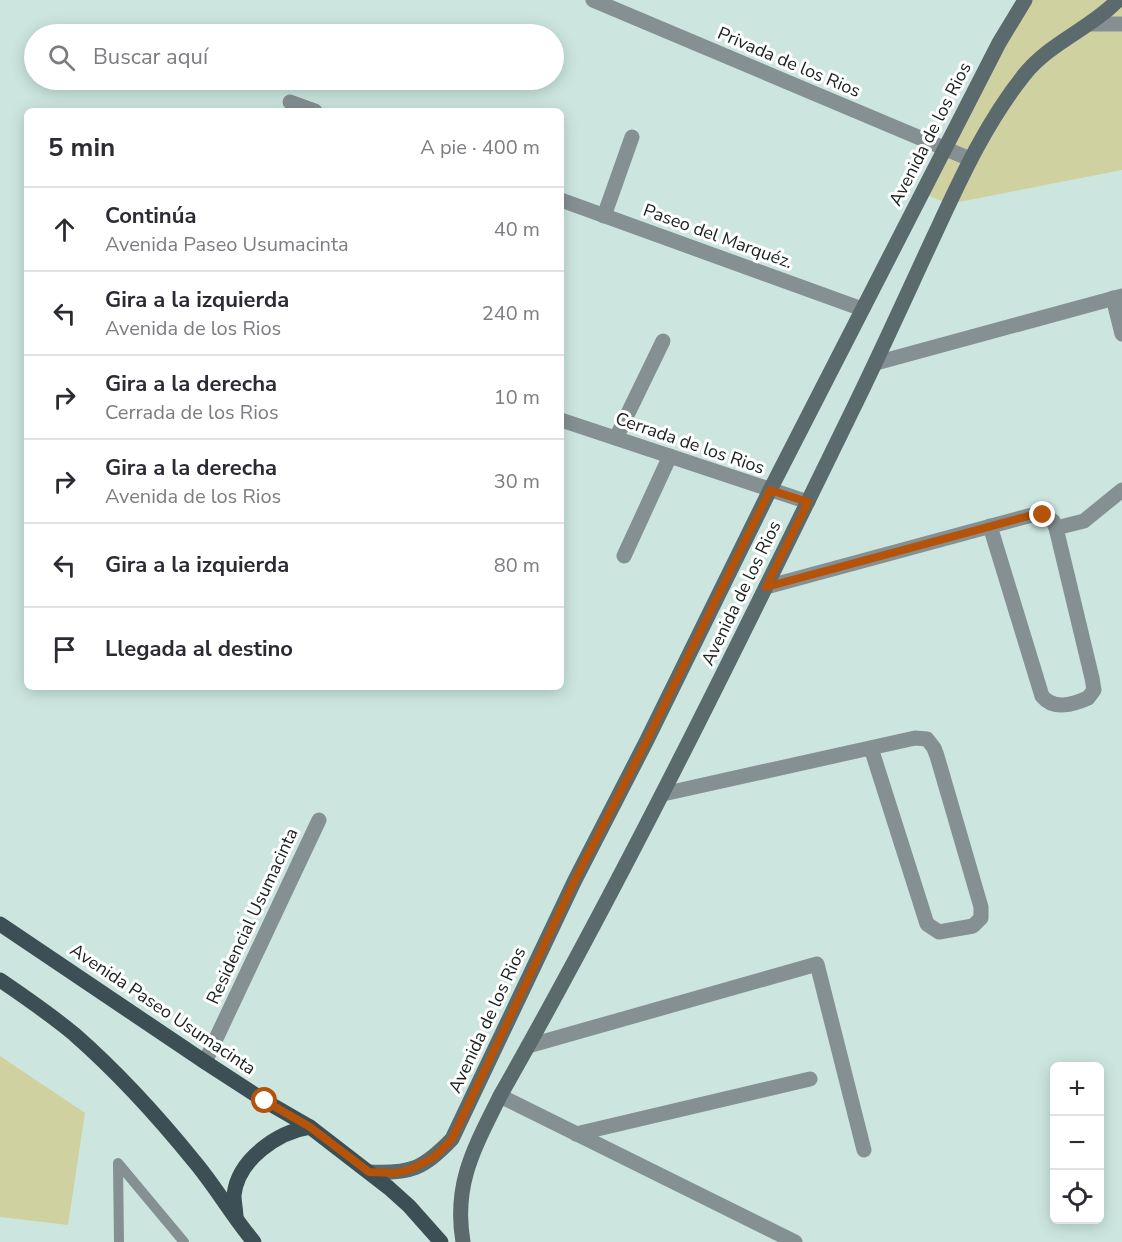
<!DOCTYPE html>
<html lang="es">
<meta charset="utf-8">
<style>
:root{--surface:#fff;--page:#f7f7f7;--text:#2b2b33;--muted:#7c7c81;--line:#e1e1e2}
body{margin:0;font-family:"Nunito Sans",sans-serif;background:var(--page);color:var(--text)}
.controls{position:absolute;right:18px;bottom:18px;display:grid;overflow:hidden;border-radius:9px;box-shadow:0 3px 15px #0003}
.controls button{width:54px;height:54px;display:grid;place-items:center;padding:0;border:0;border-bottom:2px solid var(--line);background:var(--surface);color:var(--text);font:30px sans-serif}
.stop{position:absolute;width:18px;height:18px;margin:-14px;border:4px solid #b45309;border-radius:50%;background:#fff}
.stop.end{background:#b45309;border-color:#fff;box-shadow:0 2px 6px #0008}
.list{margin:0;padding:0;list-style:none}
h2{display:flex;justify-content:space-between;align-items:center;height:78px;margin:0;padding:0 24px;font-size:26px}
h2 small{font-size:20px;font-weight:400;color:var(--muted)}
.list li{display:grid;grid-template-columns:39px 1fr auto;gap:18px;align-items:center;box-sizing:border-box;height:84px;padding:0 24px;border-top:2px solid var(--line)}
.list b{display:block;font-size:22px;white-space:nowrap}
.list p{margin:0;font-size:20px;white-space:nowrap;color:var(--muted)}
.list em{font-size:20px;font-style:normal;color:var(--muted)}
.icon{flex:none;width:33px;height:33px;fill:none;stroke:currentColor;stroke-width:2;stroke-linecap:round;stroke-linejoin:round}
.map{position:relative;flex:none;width:1122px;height:1242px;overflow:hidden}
.search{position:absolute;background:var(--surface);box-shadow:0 3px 15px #0003;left:24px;top:24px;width:540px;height:66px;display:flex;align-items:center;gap:15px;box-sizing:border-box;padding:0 21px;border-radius:33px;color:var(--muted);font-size:22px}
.panel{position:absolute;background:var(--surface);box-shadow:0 3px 15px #0003;left:24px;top:108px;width:540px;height:582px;border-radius:9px}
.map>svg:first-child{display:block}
</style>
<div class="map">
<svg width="1122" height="1242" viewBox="0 0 1122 1242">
<rect width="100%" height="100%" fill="#cce6df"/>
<g fill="#d0d1a1">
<path d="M 1025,0 L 1122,0 L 1122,170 L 949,204 L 922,193 Z"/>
<path d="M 0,1056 L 85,1113 L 68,1225 L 0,1217 Z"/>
</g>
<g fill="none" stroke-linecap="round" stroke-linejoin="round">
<path stroke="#859092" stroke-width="10" d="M 119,1242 L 118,1163 L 184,1242"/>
<g stroke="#859092" stroke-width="15">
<path d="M 593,0 L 970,159"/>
<path d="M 1091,24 L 1122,24"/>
<path d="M 290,102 L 315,111"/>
<path d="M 561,200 L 862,309"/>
<path d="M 604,216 L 632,137"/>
<path d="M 1113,298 L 1122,334"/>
<path d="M 876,363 L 1122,296"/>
<path d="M 561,420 L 808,502"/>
<path d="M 616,438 L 663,341"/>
<path d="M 1056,528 L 1084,521 L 1122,490"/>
<path d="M 624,556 L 670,456"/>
<path d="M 766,587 L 1032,515 L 1037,514 L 1048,517 L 1053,521 L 1056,528 L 1092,678 L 1094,690 L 1088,698 C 1074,704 1054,711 1042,696 L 990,526"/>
<path d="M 663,794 L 915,738 L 927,739 L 934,748 L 937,756 L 981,907 L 981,918 L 973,926 L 939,932 L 927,924 L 871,748"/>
<path d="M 528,1046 L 817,964 L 864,1150"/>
<path d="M 205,1062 L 319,820"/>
<path d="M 500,1096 L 795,1242"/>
<path d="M 576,1134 L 810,1079"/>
</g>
<g stroke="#5a6a6d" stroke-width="15">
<path d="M 369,1172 C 411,1174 423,1169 452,1139 L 575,880 L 647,740 L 770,490 L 999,43 L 1025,0"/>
<path d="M 463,1242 C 453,1183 475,1147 500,1096 C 627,872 740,641 853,409 C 881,352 907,294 934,236 C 960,180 985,124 1024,75 C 1049,43 1090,29 1118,0"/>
</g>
<g stroke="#3c4f54" stroke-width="15">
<path d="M 0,924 L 205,1062 L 265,1101 L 310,1127 L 389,1188 L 409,1206 L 441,1242"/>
<path d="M 0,980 C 25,997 51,1015 74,1034 C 115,1070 160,1119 194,1161 C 216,1187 232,1216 254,1242"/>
<path d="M 236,1218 C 236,1211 234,1202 234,1195 C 238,1159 278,1132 310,1127"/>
</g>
</g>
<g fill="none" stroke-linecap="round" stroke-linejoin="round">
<path stroke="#b45309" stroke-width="8" d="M 265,1101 L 310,1127 L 369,1172 L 396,1173 L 411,1169 L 434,1157 L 452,1139 L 575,880 L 647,740 L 770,490 L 808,502 L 766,587 L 1032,515 L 1043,515"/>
</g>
<g text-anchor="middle" stroke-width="6" stroke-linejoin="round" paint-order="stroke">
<g font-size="18" fill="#18221f" stroke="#fff">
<text transform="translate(789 62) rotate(23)" y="6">Privada de los Rios</text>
<text transform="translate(930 134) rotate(-63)" y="6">Avenida de los Rios</text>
<text transform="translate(718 236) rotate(20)" y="6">Paseo del Marquéz.</text>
<text transform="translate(690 443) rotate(19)" y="6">Cerrada de los Rios</text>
<text transform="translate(741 593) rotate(-64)" y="6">Avenida de los Rios</text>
<text transform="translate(252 916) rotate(-65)" y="6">Residencial Usumacinta</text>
<text transform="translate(163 1009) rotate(34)" y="6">Avenida Paseo Usumacinta</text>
<text transform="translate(487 1020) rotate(-65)" y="6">Avenida de los Rios</text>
</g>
</g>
</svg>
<div class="controls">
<button>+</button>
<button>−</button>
<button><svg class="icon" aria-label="locate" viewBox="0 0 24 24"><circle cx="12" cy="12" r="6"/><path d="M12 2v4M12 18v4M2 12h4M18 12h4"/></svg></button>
</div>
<div class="stop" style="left:265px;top:1101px"></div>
<div class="stop end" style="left:1043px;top:515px"></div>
<div class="search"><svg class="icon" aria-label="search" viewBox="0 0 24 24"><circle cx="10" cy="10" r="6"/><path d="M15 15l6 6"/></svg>Buscar aquí</div>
<section class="panel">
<h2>5 min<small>A pie · 400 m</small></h2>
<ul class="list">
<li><svg class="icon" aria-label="ahead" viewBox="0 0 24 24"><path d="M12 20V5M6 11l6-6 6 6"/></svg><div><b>Continúa</b><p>Avenida Paseo Usumacinta</p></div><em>40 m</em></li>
<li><svg class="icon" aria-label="left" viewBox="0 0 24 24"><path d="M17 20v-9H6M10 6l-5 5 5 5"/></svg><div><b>Gira a la izquierda</b><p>Avenida de los Rios</p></div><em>240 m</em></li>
<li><svg class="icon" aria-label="right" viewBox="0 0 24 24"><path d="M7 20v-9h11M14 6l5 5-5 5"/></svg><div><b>Gira a la derecha</b><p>Cerrada de los Rios</p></div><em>10 m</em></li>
<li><svg class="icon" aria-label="right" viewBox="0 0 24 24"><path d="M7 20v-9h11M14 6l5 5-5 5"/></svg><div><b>Gira a la derecha</b><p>Avenida de los Rios</p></div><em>30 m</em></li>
<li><svg class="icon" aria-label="left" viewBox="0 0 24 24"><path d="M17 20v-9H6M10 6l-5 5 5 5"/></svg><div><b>Gira a la izquierda</b></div><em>80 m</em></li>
<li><svg class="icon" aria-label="arrive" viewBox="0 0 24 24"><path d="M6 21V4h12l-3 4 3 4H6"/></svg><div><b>Llegada al destino</b></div></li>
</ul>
</section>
</div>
